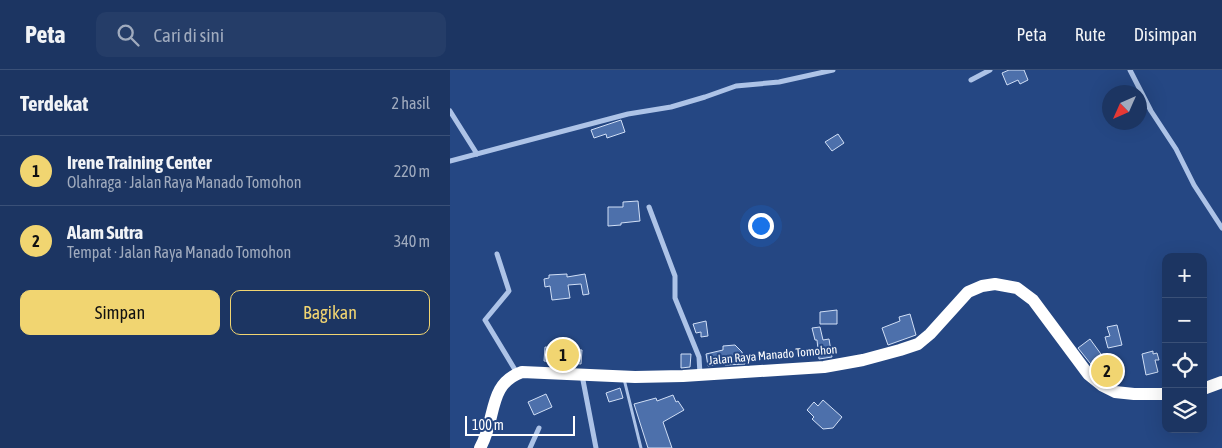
<!DOCTYPE html>
<html lang="id">
<meta charset="utf-8">
<style>
:root{--surface:#1c3562;--page:#253d68;--text:#f1f3f6;--muted:#a0abbe;--line:#3a5077;--accent:#f1d571}
body{margin:0;font-family:"Asap Condensed",sans-serif;background:var(--page);color:var(--text)}
.controls{position:absolute;right:15px;bottom:15px;display:grid;overflow:hidden;border-radius:10px;box-shadow:0 5px 20px #0002}
.controls button{width:45px;height:45px;display:grid;place-items:center;padding:0;border:0;border-bottom:1px solid var(--line);background:var(--surface);color:var(--text);font:25px sans-serif}
.compass{position:absolute;left:652px;top:15px;width:45px;height:45px;border-radius:50%;background:var(--surface);box-shadow:0 5px 20px #0002;rotate:225deg}
.scale{position:absolute;left:15px;bottom:12px;width:110px;box-sizing:border-box;padding-left:5px;border:2px solid #fff;border-top:0;font-size:14px;line-height:18px;white-space:nowrap;color:#fff;-webkit-text-stroke:4px #254783;paint-order:stroke}
.you{position:absolute;left:310px;top:155px;width:18px;height:18px;margin:-12px;border:4px solid #fff;border-radius:50%;background:#1a73e8;box-shadow:0 0 0 8px #1a73e833}
.badge{display:grid;place-items:center;width:32px;height:32px;border-radius:50%;background:var(--accent);color:#111;font-size:16px;font-weight:700}
.pin{position:absolute;translate:-50% -50%;border:2px solid #fff;box-shadow:0 1px 5px #0006}
.list{margin:0;padding:0;list-style:none}
h2{display:flex;justify-content:space-between;align-items:center;height:65px;margin:0;padding:0 20px;font-size:21px}
h2 small{font-size:16px;font-weight:400;color:var(--muted)}
.list li{display:grid;grid-template-columns:32px 1fr auto;gap:15px;align-items:center;box-sizing:border-box;height:70px;padding:0 20px;border-top:1px solid var(--line)}
.list b{display:block;font-size:19px;white-space:nowrap}
.list p{margin:0;font-size:16px;white-space:nowrap;color:var(--muted)}
.list em{font-size:16px;font-style:normal;color:var(--muted)}
.actions{display:flex;gap:10px;padding:15px 20px}
.actions a{flex:1;padding:11px 0;border:1px solid var(--accent);border-radius:10px;text-align:center;font-size:18px;color:var(--accent)}
.actions .main{background:var(--accent);color:#111}
.icon{flex:none;width:28px;height:28px;fill:none;stroke:currentColor;stroke-width:2;stroke-linecap:round;stroke-linejoin:round}
.map{position:relative;flex:none;width:772px;height:378px;overflow:hidden}
header{display:flex;align-items:center;gap:30px;box-sizing:border-box;height:70px;padding:0 25px;background:var(--surface);border-bottom:1px solid var(--line)}
header strong{font-size:24px}
nav{display:flex;gap:28px;margin-inline-start:auto;font-size:18px}
.search{width:350px;height:45px;background:var(--page);display:flex;align-items:center;gap:12px;box-sizing:border-box;padding:0 18px;border-radius:10px;color:var(--muted);font-size:19px}
main{display:flex}
aside{flex:1;background:var(--surface)}
.map>svg:first-child{display:block}
</style>
<header>
<strong>Peta</strong>
<div class="search"><svg class="icon" aria-label="search" viewBox="0 0 24 24"><circle cx="10" cy="10" r="6"/><path d="M15 15l6 6"/></svg>Cari di sini</div>
<nav><a>Peta</a><a>Rute</a><a>Disimpan</a></nav>
</header>
<main>
<aside>
<h2>Terdekat<small>2 hasil</small></h2>
<ul class="list">
<li><span class="badge">1</span><div><b>Irene Training Center</b><p>Olahraga · Jalan Raya Manado Tomohon</p></div><em>220 m</em></li>
<li><span class="badge">2</span><div><b>Alam Sutra</b><p>Tempat · Jalan Raya Manado Tomohon</p></div><em>340 m</em></li>
</ul>
<div class="actions"><a class="main">Simpan</a><a>Bagikan</a></div>
</aside>
<div class="map">
<svg width="772" height="378" viewBox="0 0 772 378">
<rect width="100%" height="100%" fill="#254783"/>
<g fill="#4d70ab" stroke="#d1dff6">
<path d="M 559,0 L 574,0 L 578,10 L 570,14 L 568,10 L 557,15 L 552,3 Z"/>
<path d="M 171,50 L 175,62 L 157,68 L 156,64 L 144,68 L 141,60 Z"/>
<path d="M 388,64 L 394,73 L 382,81 L 375,72 Z"/>
<path d="M 188,131 L 190,151 L 171,153 L 171,155 L 158,156 L 158,137 L 173,137 L 173,132 Z"/>
<path d="M 117,204 L 117,207 L 135,204 L 139,224 L 133,225 L 131,214 L 118,215 L 120,228 L 102,230 L 100,216 L 95,217 L 94,209 L 99,208 L 99,205 Z"/>
<path d="M 387,240 L 387,254 L 370,254 L 370,242 Z"/>
<path d="M 460,244 L 466,265 L 438,275 L 432,258 L 450,251 L 449,247 Z"/>
<path d="M 256,251 L 258,266 L 251,267 L 251,262 L 246,263 L 243,254 Z"/>
<path d="M 667,255 L 672,275 L 658,278 L 655,267 L 660,266 L 657,257 Z"/>
<path d="M 370,257 L 373,270 L 379,269 L 382,287 L 369,289 L 367,270 L 365,270 L 362,258 Z"/>
<path d="M 640,269 L 664,302 L 667,309 L 662,311 L 649,302 L 647,298 L 644,298 L 628,278 Z"/>
<path d="M 285,275 L 292,282 L 295,294 L 275,295 L 275,293 L 258,296 L 256,284 L 273,280 L 273,276 Z"/>
<path d="M 95,277 L 132,280 L 131,294 L 94,291 Z"/>
<path d="M 703,281 L 703,284 L 707,283 L 709,290 L 705,290 L 708,302 L 696,305 L 692,284 Z"/>
<path d="M 231,284 L 241,284 L 240,297 L 231,298 Z"/>
<path d="M 170,318 L 173,328 L 159,332 L 156,323 Z"/>
<path d="M 96,324 L 102,337 L 84,345 L 78,332 Z"/>
<path d="M 223,325 L 226,332 L 228,331 L 234,340 L 213,352 L 222,378 L 198,378 L 184,334 L 206,328 L 207,331 Z"/>
<path d="M 373,330 L 392,347 L 383,358 L 373,359 L 362,349 L 364,347 L 357,340 L 364,332 L 368,336 Z"/>
</g>
<g fill="none" stroke-linecap="round" stroke-linejoin="round">
<g stroke="#adc3e7" stroke-width="3">
<path d="M 174,309 L 191,378"/>
<path d="M 731,359 L 737,361 L 741,359"/>
</g>
<g stroke="#adc3e7" stroke-width="5">
<path d="M 680,0 L 701,41 L 726,79 L 744,115 L 772,158"/>
<path d="M 521,10 L 540,0"/>
<path d="M 0,41 L 27,84"/>
<path d="M 0,91 L 178,44 L 221,37 L 255,27 L 286,16 L 329,12 L 383,0"/>
<path d="M 199,137 L 225,206 L 225,228 L 249,287 L 250,304"/>
<path d="M 47,184 L 59,221 L 35,250 L 67,303"/>
<path d="M 132,305 L 146,378"/>
<path d="M 80,378 L 89,358"/>
</g>
<g stroke="#fff" stroke-width="12">
<path d="M 753,319 L 772,312"/>
<path d="M 30,378 C 47,349 37,314 72,302 L 185,307 L 233,306 L 374,297 L 413,290 L 450,280 L 468,274 L 480,264 L 518,222 L 532,216 L 545,214 L 567,218 L 583,230 L 638,304 L 653,316 L 665,322 L 684,324 L 716,324"/>
</g>
</g>
<g text-anchor="middle" stroke-width="4" stroke-linejoin="round" paint-order="stroke">
<g font-size="12" fill="#fff" stroke="#254783">
<text transform="translate(323 285) rotate(-5)" y="4">Jalan Raya Manado Tomohon</text>
</g>
</g>
</svg>
<div class="controls">
<button>+</button>
<button>−</button>
<button><svg class="icon" aria-label="locate" viewBox="0 0 24 24"><circle cx="12" cy="12" r="6"/><path d="M12 2v4M12 18v4M2 12h4M18 12h4"/></svg></button>
<button><svg class="icon" aria-label="layers" viewBox="0 0 24 24"><path d="M12 4l9 5-9 5-9-5zM3 14l9 5 9-5"/></svg></button>
</div>
<svg class="compass" viewBox="-18 -18 36 36"><path d="M0-13l5 13h-10z" fill="#e53935"/><path d="M0 13l5-13h-10z" fill="#a0abbe"/></svg>
<div class="scale">100 m</div>
<div class="you"></div>
<div class="pin badge" style="left:113px;top:285px">1</div>
<div class="pin badge" style="left:657px;top:301px">2</div>
</div>
</main>
